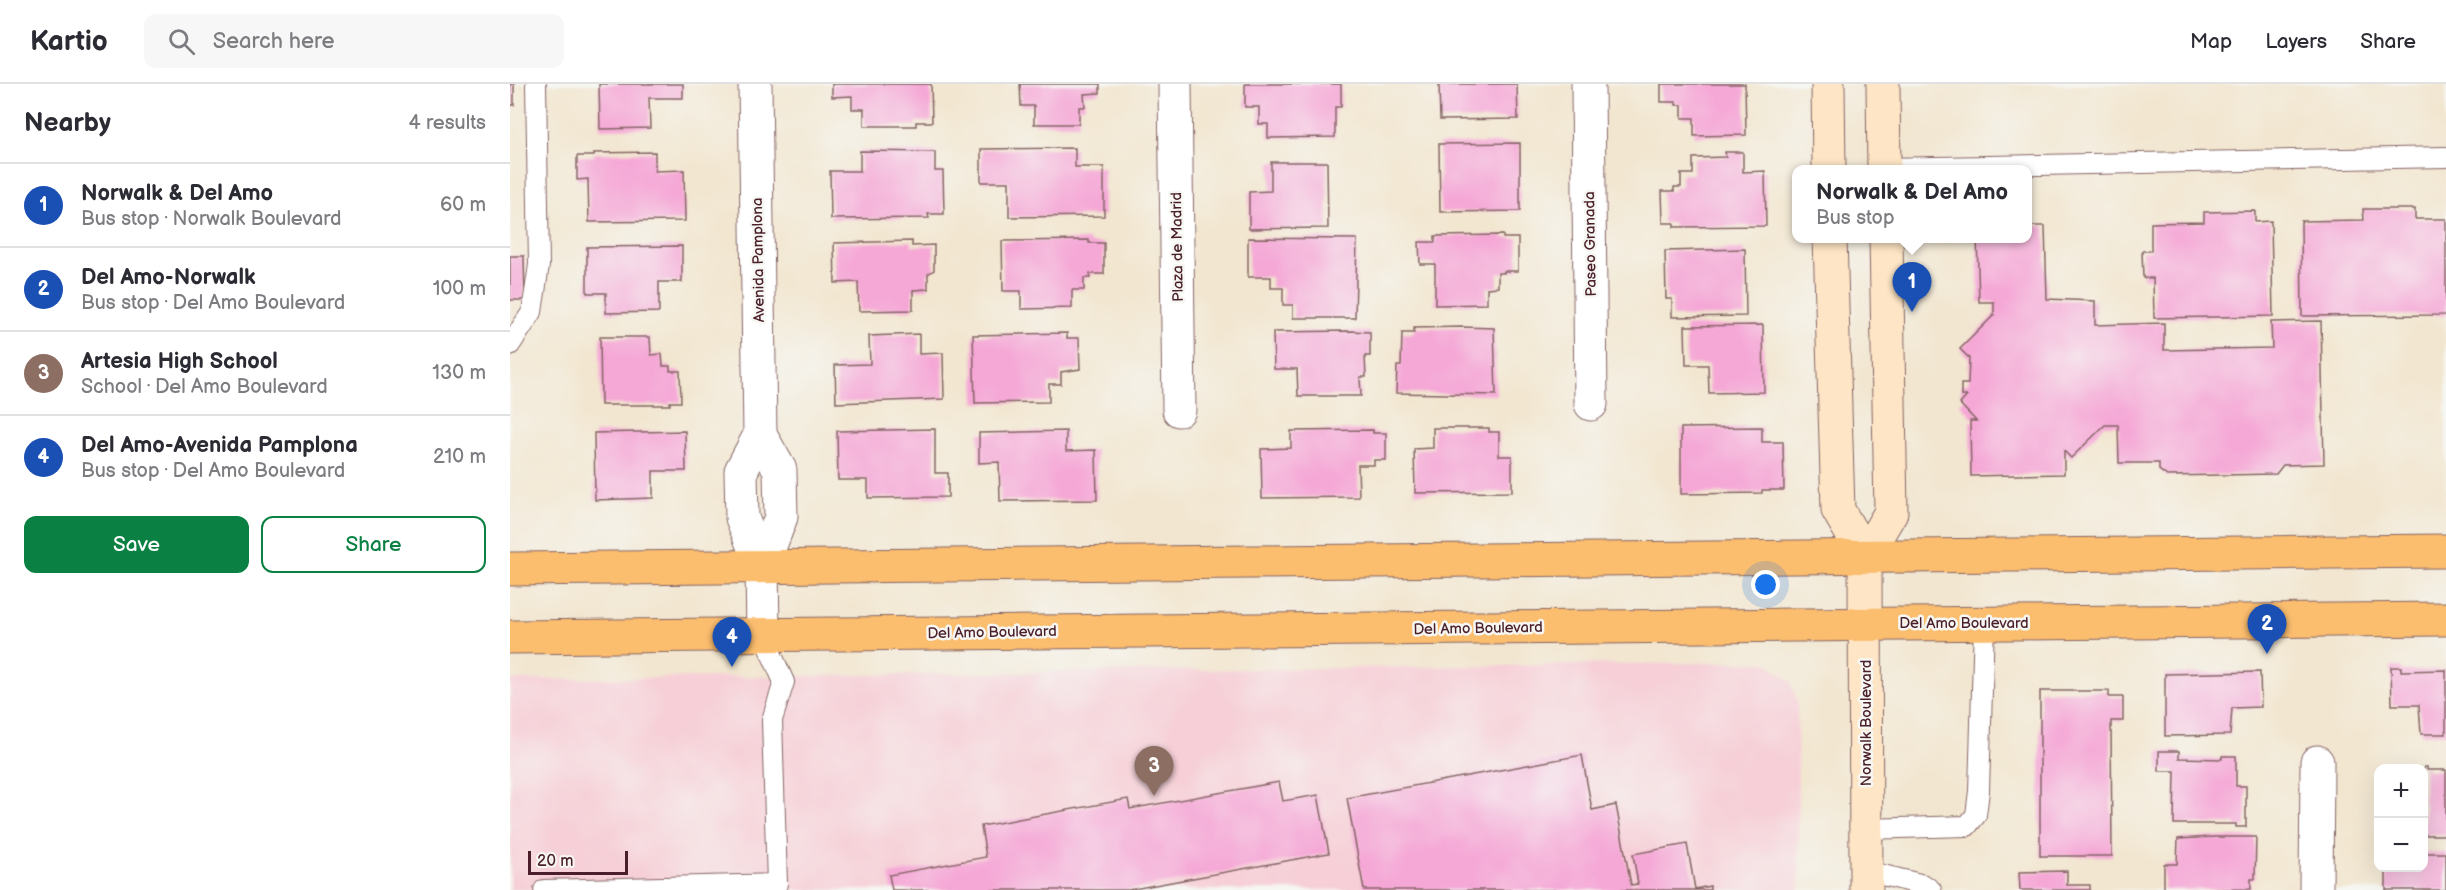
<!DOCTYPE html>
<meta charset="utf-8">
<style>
:root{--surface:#fff;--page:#f7f7f7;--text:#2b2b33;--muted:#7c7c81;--line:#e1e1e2;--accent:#0b8043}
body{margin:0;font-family:"Balsamiq Sans",sans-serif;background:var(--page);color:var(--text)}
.controls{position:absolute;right:18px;bottom:18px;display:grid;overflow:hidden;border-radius:12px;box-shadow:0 6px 24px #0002}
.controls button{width:54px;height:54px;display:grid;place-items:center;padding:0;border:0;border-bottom:2px solid var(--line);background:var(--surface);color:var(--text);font:30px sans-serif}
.scale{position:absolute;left:18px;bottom:15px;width:100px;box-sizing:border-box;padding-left:6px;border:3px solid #4a1f2b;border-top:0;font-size:16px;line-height:21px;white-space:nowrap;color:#4a1f2b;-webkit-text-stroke:4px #f6f6f2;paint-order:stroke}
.you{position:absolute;left:1256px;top:501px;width:21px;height:21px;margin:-15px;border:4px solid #fff;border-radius:50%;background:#1a73e8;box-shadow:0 0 0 9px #1a73e833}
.badge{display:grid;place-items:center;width:39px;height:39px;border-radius:50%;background:var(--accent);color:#fff;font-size:20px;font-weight:700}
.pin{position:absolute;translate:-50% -50px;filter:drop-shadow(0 2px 3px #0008)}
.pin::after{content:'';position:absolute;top:32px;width:21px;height:18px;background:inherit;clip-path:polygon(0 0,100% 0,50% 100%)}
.popup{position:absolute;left:1282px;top:81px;width:240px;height:78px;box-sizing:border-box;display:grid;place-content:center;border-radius:12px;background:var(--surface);filter:drop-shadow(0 2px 4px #0005);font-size:20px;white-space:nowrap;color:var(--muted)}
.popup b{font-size:22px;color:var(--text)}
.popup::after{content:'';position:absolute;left:50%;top:100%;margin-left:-12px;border:12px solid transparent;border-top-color:var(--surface)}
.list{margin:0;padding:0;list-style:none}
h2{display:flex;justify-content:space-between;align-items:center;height:78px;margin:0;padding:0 24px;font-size:26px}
h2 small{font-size:20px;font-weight:400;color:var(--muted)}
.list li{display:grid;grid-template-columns:39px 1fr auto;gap:18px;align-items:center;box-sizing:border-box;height:84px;padding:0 24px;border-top:2px solid var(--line)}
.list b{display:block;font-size:22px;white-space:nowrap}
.list p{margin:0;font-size:20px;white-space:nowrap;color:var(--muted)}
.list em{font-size:20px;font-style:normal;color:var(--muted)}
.actions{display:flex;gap:12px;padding:18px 24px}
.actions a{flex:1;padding:14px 0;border:2px solid var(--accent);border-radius:12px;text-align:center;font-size:21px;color:var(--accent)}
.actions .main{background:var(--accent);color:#fff}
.icon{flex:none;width:33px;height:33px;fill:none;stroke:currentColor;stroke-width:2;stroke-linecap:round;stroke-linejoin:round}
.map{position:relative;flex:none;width:1936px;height:806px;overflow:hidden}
header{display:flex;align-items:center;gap:36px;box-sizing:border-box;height:84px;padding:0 30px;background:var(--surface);border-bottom:2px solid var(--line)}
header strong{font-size:28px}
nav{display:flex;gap:33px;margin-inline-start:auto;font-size:21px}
.search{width:420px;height:54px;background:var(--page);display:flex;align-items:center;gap:15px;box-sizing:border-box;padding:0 21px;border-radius:12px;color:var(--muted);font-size:22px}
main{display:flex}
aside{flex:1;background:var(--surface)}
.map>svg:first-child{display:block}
</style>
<header>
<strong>Kartio</strong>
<div class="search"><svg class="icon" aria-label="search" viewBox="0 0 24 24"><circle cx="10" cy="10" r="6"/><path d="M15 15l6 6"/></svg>Search here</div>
<nav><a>Map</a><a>Layers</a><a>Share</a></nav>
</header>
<main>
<aside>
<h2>Nearby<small>4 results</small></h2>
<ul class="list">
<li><span class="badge" style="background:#1a4fb4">1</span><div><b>Norwalk &amp; Del Amo</b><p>Bus stop · Norwalk Boulevard</p></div><em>60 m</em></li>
<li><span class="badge" style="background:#1a4fb4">2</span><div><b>Del Amo-Norwalk</b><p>Bus stop · Del Amo Boulevard</p></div><em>100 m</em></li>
<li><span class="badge" style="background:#8d6e63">3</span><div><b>Artesia High School</b><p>School · Del Amo Boulevard</p></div><em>130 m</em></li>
<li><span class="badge" style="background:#1a4fb4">4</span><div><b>Del Amo-Avenida Pamplona</b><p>Bus stop · Del Amo Boulevard</p></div><em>210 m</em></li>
</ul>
<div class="actions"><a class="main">Save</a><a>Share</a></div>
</aside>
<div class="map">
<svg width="1936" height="806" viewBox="0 0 1936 806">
<rect width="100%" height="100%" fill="#f6f6f2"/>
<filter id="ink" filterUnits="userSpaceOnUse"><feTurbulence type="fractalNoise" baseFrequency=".0167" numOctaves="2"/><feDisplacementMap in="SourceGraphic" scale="12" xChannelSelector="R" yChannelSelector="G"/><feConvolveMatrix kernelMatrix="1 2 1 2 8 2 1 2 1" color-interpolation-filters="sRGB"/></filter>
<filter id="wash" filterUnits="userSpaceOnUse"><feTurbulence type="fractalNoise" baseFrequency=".008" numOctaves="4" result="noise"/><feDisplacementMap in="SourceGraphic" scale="24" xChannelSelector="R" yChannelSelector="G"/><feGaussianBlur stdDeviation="1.35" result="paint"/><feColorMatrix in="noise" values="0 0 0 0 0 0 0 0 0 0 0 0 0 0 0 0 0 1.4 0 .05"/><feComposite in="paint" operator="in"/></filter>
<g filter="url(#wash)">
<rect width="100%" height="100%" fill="#f2e6d0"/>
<path fill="#f6cfd7" d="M 1256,578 L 1281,598 L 1287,618 L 1289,806 L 0,806 L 0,596 Z"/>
<g id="blocks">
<g fill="#f5a7d6">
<rect x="0" y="0" width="4" height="21"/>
<path d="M 89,0 L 173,0 L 173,14 L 139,14 L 140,44 L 90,45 Z"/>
<path d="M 322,0 L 421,0 L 422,38 L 406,38 L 406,42 L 354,42 L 354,25 L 342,25 L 342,12 L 322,13 Z"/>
<path d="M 510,0 L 590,0 L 590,9 L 574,10 L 575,23 L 569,23 L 569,40 L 524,40 L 524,22 L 511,22 Z"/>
<path d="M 735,0 L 831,0 L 831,23 L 825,23 L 825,53 L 758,54 L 758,40 L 749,40 L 749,23 L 735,23 Z"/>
<path d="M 929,0 L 1007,0 L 1008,35 L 930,36 Z"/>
<path d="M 1151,0 L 1235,0 L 1236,51 L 1184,52 L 1184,34 L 1172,34 L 1172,21 L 1166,21 L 1166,18 L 1151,18 Z"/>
<path d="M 1010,59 L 1010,127 L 930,128 L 929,60 Z"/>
<path d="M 565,64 L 565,83 L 594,83 L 594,132 L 499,133 L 499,98 L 471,98 L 471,65 Z"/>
<path d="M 350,67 L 425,68 L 425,87 L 433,87 L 434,130 L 418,130 L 419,134 L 321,135 L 320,87 L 350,87 Z"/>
<path d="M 145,68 L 145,87 L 174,86 L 175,137 L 79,138 L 78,95 L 67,96 L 67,72 L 84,72 L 84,69 Z"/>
<path d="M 1215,68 L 1233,68 L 1233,88 L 1255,87 L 1256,142 L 1164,143 L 1164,139 L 1153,139 L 1152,107 L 1164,107 L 1164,103 L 1171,103 L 1171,90 L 1183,90 L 1183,74 L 1216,73 Z"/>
<path d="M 761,78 L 817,78 L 818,144 L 739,145 L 739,108 L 761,107 Z"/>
<path d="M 1853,125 L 1905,125 L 1905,135 L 1936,135 L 1936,231 L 1792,232 L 1791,137 L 1854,136 Z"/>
<path d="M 1745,127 L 1745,138 L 1761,137 L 1763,232 L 1644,234 L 1643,194 L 1633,194 L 1632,167 L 1641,167 L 1641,139 L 1694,138 L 1694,128 Z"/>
<path d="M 1518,142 L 1535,142 L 1537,215 L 1585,217 L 1585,241 L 1654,239 L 1654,266 L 1762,264 L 1761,238 L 1811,237 L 1814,380 L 1773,381 L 1766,390 L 1657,392 L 1649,386 L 1649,379 L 1609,379 L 1608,341 L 1595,341 L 1561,374 L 1554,367 L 1554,390 L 1461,392 L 1460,337 L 1466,337 L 1450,320 L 1457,312 L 1451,312 L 1451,300 L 1458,300 L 1459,274 L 1450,265 L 1484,231 L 1484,218 L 1469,218 L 1467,154 L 1518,154 Z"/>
<path d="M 993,151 L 993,154 L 1008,154 L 1008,187 L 994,187 L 994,189 L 988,189 L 988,203 L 977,204 L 977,220 L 925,221 L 925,180 L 910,180 L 909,158 L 925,158 L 925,152 Z"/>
<path d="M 738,154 L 847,155 L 845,234 L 783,234 L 783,221 L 773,221 L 773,204 L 761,204 L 761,193 L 738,193 Z"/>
<path d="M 579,156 L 579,159 L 594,159 L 594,190 L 580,190 L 580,194 L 574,194 L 574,206 L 562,206 L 562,224 L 511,225 L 511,207 L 493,207 L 492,157 Z"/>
<path d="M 402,157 L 402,162 L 424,161 L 424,186 L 418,190 L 418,205 L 403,206 L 403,226 L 349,227 L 348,198 L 325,199 L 324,159 Z"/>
<path d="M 172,162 L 172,198 L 149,198 L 149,228 L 96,229 L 96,209 L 77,209 L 77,163 Z"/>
<path d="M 1235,165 L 1236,232 L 1162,233 L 1162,215 L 1156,215 L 1155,167 Z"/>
<path d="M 0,172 L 14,172 L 15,216 L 0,216 Z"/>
<path d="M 1253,241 L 1254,308 L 1199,309 L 1198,281 L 1176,281 L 1175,242 Z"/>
<path d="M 952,243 L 984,244 L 986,311 L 886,309 L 887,282 L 891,282 L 892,249 L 904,249 L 904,244 Z"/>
<path d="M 840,247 L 860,248 L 860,272 L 855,272 L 856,293 L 850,293 L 851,312 L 788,312 L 787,285 L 764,285 L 763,248 Z"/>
<path d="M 557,249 L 557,254 L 569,254 L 570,285 L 551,288 L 551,300 L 539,300 L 539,318 L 465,319 L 463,251 Z"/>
<path d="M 409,250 L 409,270 L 433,269 L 434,315 L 326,319 L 325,281 L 360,280 L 359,252 Z"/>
<path d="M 90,253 L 140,253 L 141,271 L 152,270 L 153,282 L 160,282 L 160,287 L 170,287 L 171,318 L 160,318 L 160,321 L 91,321 Z"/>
<path d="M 1252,343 L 1252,358 L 1273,358 L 1274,406 L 1252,406 L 1252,409 L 1171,410 L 1171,344 Z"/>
<path d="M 923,344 L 979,344 L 979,348 L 989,348 L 989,372 L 1002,372 L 1002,408 L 905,409 L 904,365 L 923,364 Z"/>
<path d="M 425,345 L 425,389 L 438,389 L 438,413 L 358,414 L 358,396 L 328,396 L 327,347 Z"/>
<path d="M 863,346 L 863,349 L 876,349 L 876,376 L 864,376 L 864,381 L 848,381 L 849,413 L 752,414 L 751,365 L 781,364 L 781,347 Z"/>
<path d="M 175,347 L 176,387 L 143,387 L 143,414 L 85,416 L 84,349 Z"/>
<path d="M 556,347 L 556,367 L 586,366 L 587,416 L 490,417 L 489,378 L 469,379 L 469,349 Z"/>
<path d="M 1881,583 L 1891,583 L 1891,587 L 1936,586 L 1936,650 L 1911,650 L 1909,621 L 1882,621 Z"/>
<path d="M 1750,588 L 1751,623 L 1722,624 L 1720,651 L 1655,652 L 1655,590 Z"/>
<path d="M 1530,607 L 1599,607 L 1599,613 L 1613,613 L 1613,637 L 1601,637 L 1602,772 L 1530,772 Z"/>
<path d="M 1649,667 L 1669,667 L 1669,674 L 1712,675 L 1712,672 L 1726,672 L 1726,702 L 1736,702 L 1736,743 L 1726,743 L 1726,740 L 1664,740 L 1665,687 L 1649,687 Z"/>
<path d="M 1072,671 L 1082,726 L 1106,721 L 1121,801 L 1128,800 L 1123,770 L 1177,760 L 1185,805 L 1200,802 L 1200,806 L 854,806 L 837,714 Z"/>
<path d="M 1914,683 L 1917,683 L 1917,686 L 1936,686 L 1936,751 L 1914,751 Z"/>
<path d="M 769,698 L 773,717 L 808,711 L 819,769 L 618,806 L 382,806 L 379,791 L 476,773 L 471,742 L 618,715 L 620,725 Z"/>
<path d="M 1703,753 L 1746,753 L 1745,795 L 1741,795 L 1741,805 L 1654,806 L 1654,780 L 1667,780 L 1668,755 Z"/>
<path d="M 1914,769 L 1936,769 L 1936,806 L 1876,806 L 1876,784 L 1914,784 Z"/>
<path d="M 1557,787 L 1557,801 L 1580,801 L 1580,806 L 1510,806 L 1509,788 Z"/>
</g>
</g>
</g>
<g filter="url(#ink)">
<use href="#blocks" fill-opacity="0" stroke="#856565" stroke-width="1.5"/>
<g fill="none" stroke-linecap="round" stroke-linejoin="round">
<defs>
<g id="lane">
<path d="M 1374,84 L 1936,73"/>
<path d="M 0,261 L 22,228 L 29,181 L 26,0"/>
<path d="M 1356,745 L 1457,742 L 1466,731 L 1469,707 L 1474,539"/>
<path d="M 1356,787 L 1414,801 L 1421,806"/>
<path d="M 34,806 L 267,800 L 262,636 L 274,598 L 253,551"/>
</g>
<g id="street">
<path d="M 245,0 L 250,351 L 231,387 L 232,434 L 252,483"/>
<path d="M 665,0 L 669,326"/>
<path d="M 1078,0 L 1081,320"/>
<path d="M 250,351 L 270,386 L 271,433 L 252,483 L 253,551"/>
<path d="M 1806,806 L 1807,678"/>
</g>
<g id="secondary">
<path d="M 1318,0 L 1319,86"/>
<path d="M 1373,0 L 1374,86"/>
<path d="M 1320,154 L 1328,426 L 1355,472 L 1356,806"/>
<path d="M 1355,472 L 1381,428 L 1376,154"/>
</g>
<g id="primary">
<path d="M 0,485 L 1936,467"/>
<path d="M 0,553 L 1936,535"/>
</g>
</defs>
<use href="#lane" stroke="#856565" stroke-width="22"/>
<use href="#street" stroke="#856565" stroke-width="35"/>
<use href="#secondary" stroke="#856565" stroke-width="35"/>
<use href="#primary" stroke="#856565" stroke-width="35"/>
<use href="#lane" stroke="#fff" stroke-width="20"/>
<use href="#street" stroke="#fff" stroke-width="33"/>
<use href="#secondary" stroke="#fde5c5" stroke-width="33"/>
<use href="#primary" stroke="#fbbd6e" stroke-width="33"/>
</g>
</g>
<g text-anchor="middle" stroke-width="5" stroke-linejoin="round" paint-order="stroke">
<g font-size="15" fill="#4a1f2b" stroke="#f6f6f2">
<text transform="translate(1080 160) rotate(-91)" y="5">Paseo Granada</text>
<text transform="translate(667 163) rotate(-91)" y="5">Plaza de Madrid</text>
<text transform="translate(248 176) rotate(-91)" y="5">Avenida Pamplona</text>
<text x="1454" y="544">Del Amo Boulevard</text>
<text transform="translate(968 544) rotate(-1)" y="5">Del Amo Boulevard</text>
<text transform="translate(482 548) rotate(-1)" y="5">Del Amo Boulevard</text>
<text transform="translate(1356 639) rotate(-90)" y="5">Norwalk Boulevard</text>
</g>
</g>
</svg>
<div class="controls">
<button>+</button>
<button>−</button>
</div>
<div class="scale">20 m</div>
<div class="you"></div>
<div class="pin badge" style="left:1402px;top:228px;background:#1a4fb4">1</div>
<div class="popup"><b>Norwalk &amp; Del Amo</b>Bus stop</div>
<div class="pin badge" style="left:1757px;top:570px;background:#1a4fb4">2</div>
<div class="pin badge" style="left:644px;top:712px;background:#8d6e63">3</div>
<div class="pin badge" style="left:222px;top:583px;background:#1a4fb4">4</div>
</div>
</main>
